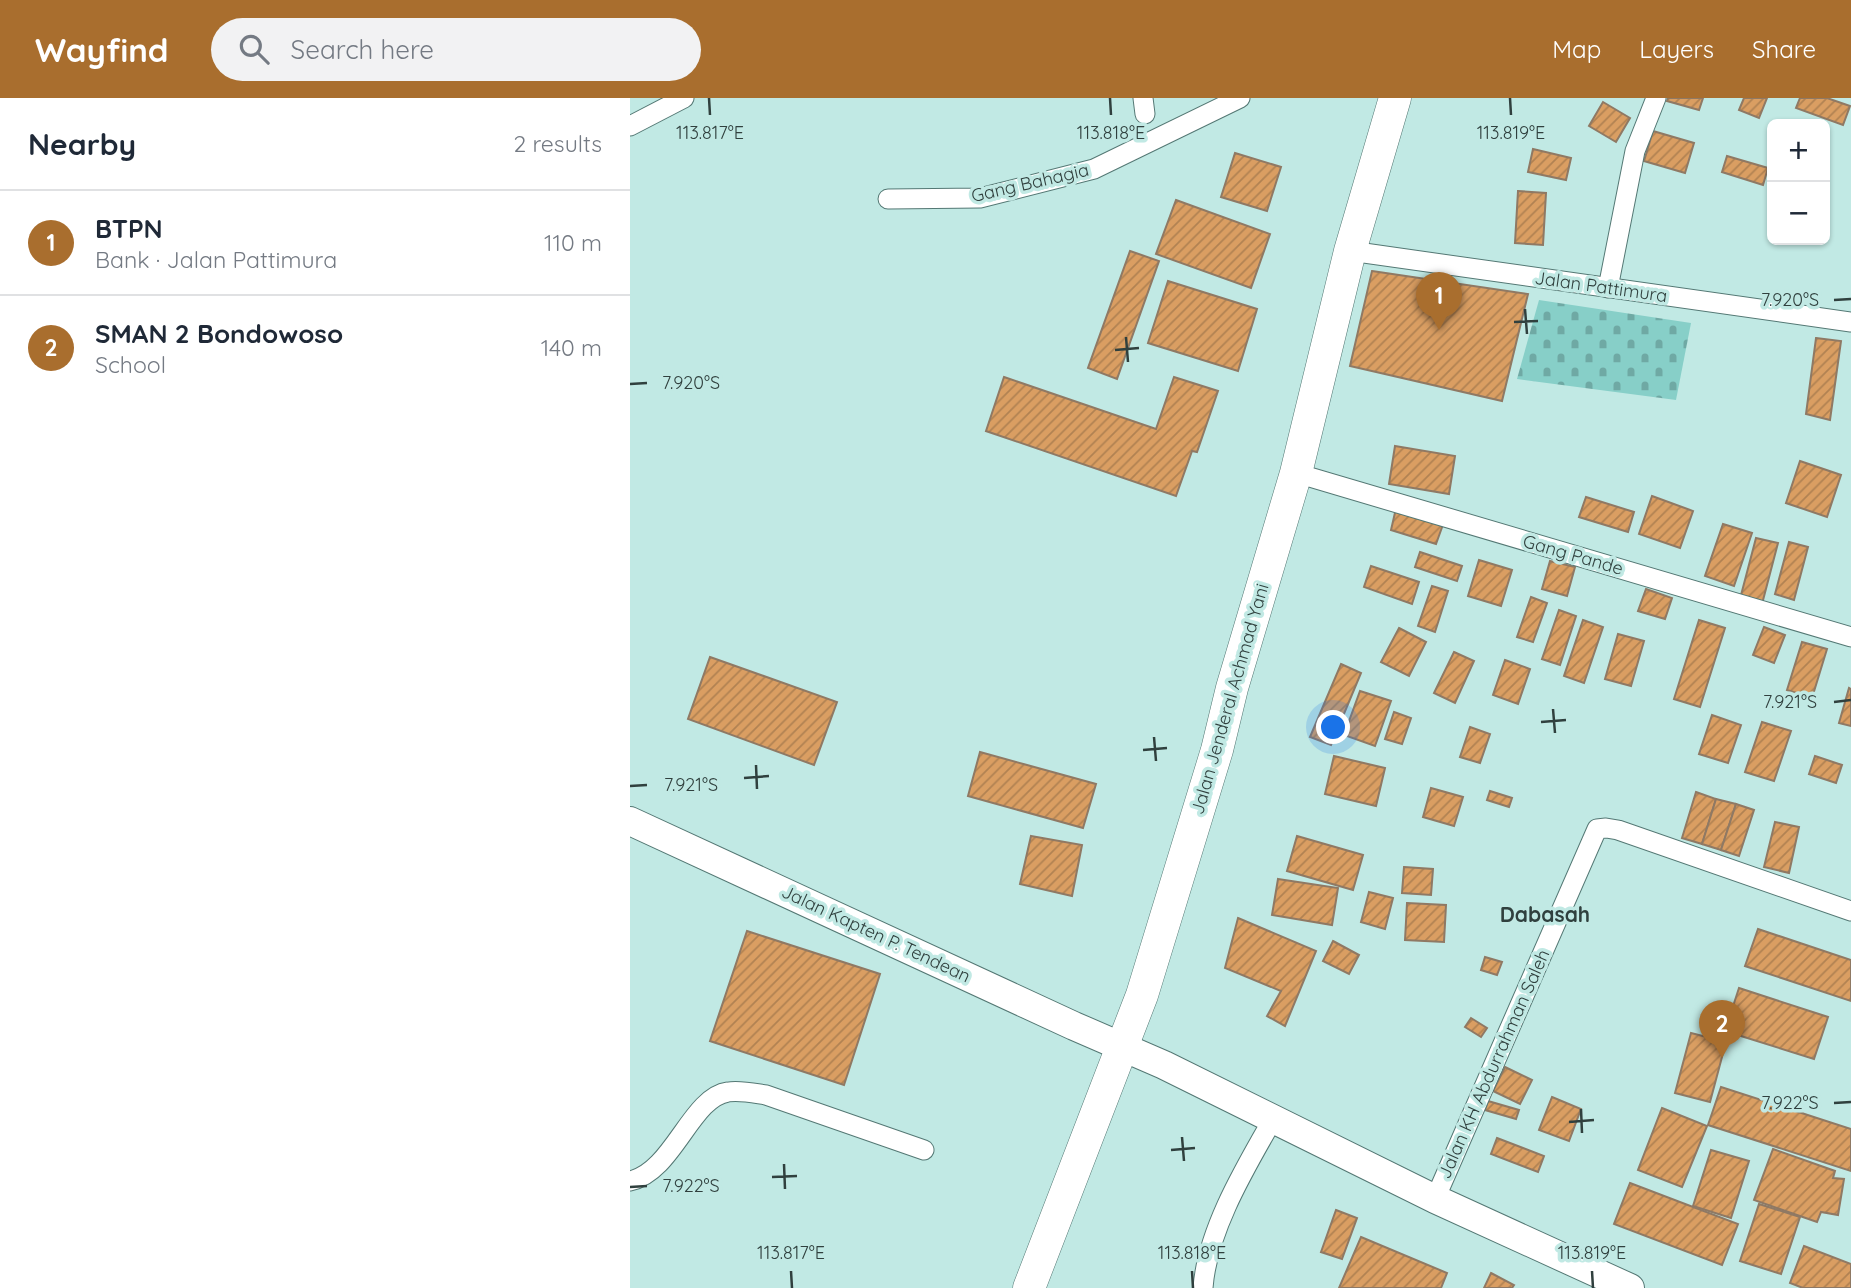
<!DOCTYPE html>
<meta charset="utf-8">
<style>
:root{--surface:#fff;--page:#f2f2f3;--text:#1f2937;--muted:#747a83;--line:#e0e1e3;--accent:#a96e2e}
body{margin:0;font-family:Quicksand,sans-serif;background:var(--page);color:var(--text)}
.controls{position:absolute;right:21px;top:21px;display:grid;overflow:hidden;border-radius:10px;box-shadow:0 2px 5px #0004}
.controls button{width:63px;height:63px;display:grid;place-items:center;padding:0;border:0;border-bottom:2px solid var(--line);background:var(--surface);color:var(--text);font:35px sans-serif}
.you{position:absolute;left:704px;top:630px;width:24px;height:24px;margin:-18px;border:5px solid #fff;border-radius:50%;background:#1a73e8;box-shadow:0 0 0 10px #1a73e833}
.badge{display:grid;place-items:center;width:46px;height:46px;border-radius:50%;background:var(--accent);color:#fff;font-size:23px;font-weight:700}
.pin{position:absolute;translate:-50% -58px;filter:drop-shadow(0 2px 4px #0008)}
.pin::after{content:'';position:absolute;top:37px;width:24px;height:21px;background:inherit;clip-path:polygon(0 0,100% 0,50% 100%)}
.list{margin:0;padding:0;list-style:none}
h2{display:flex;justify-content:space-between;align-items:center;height:91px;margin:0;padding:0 28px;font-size:30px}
h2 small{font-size:23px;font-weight:400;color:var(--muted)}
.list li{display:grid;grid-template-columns:46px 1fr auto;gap:21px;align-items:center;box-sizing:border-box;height:105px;padding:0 28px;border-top:2px solid var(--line)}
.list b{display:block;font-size:26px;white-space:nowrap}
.list p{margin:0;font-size:23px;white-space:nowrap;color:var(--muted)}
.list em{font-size:23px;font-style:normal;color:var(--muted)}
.icon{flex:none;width:38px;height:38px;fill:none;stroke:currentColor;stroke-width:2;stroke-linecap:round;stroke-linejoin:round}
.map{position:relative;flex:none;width:1221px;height:1190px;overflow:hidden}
header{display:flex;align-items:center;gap:42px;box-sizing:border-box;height:98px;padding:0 35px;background:var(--accent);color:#fff}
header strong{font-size:33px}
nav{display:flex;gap:38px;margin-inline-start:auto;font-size:24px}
.search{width:490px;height:63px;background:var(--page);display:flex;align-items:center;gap:18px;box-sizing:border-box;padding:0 24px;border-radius:38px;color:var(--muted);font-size:26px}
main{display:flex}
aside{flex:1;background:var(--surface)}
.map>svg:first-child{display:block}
</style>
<header>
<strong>Wayfind</strong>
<div class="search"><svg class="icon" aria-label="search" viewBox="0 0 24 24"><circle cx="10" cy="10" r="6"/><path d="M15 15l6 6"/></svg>Search here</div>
<nav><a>Map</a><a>Layers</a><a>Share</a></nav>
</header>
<main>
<aside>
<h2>Nearby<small>2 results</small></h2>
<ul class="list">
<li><span class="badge">1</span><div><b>BTPN</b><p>Bank · Jalan Pattimura</p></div><em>110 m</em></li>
<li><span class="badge">2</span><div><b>SMAN 2 Bondowoso</b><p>School</p></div><em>140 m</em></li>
</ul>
</aside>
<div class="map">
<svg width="1221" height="1190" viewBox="0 0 1221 1190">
<defs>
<pattern id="cemetery-stones" width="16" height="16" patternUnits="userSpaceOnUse" patternTransform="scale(1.75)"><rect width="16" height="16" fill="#87cfc8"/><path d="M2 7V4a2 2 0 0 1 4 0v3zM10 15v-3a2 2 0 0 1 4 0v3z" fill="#6fa9a4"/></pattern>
<pattern id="building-hatch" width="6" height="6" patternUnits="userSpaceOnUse" patternTransform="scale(1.75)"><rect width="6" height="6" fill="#da9e62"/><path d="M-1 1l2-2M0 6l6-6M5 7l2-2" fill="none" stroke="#b18252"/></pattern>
</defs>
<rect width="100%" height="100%" fill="#c1e9e4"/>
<path fill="url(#cemetery-stones)" d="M 909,202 L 1061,225 L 1046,302 L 887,281 Z"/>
<g fill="url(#building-hatch)" stroke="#8f7964" stroke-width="2">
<path d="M 1038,0 L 1073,0 L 1069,12 L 1037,3 Z"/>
<path d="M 1114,0 L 1137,0 L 1129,20 L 1109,12 Z"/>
<path d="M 1170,0 L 1197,0 L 1220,8 L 1213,27 L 1166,10 Z"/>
<path d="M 973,4 L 1000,20 L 986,44 L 959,28 Z"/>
<path d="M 1023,33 L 1064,45 L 1055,75 L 1014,63 Z"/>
<path d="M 903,51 L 941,60 L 936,82 L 898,74 Z"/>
<path d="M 605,55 L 651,69 L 637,113 L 591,99 Z"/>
<path d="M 1097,58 L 1138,70 L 1133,87 L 1092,74 Z"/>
<path d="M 888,93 L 916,95 L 913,147 L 885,145 Z"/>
<path d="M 546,102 L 640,136 L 621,190 L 526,156 Z"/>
<path d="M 500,153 L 529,163 L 487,281 L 458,270 Z"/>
<path d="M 742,173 L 898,196 L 872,303 L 720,268 Z"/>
<path d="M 538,183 L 627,211 L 608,273 L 518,245 Z"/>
<path d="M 1186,240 L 1211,243 L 1200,322 L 1176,316 Z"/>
<path d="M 374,279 L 526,331 L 544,279 L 588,293 L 567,354 L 562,353 L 546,398 L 356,333 Z"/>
<path d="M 765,348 L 825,358 L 819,396 L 759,386 Z"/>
<path d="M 1170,363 L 1211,377 L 1197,419 L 1156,405 Z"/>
<path d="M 1022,398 L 1063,413 L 1050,450 L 1009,436 Z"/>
<path d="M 956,399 L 1004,414 L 998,434 L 949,419 Z"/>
<path d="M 767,406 L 815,421 L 806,446 L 761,432 Z"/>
<path d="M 1093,426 L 1122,435 L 1104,488 L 1075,478 Z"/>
<path d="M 1126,440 L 1148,445 L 1132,506 L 1110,501 Z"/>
<path d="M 1159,444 L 1178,449 L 1164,502 L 1145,496 Z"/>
<path d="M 790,454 L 832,468 L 827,483 L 785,469 Z"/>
<path d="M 849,462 L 882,472 L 871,508 L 838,498 Z"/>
<path d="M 920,463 L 945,469 L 937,498 L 912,491 Z"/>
<path d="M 741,468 L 789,484 L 782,506 L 734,489 Z"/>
<path d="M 802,488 L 818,493 L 805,534 L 788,528 Z"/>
<path d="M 1016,491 L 1042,500 L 1035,521 L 1008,513 Z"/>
<path d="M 901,499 L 917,505 L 903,544 L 887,539 Z"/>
<path d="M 929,512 L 946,518 L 930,567 L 912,561 Z"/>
<path d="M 953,522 L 973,529 L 954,585 L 934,578 Z"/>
<path d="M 1069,522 L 1095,530 L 1070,609 L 1044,601 Z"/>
<path d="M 1134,529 L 1155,537 L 1144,565 L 1123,557 Z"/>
<path d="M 769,530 L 796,544 L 779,578 L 751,564 Z"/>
<path d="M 988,536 L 1014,543 L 1001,588 L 975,581 Z"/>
<path d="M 1172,544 L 1197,551 L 1182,600 L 1157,592 Z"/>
<path d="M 824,554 L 844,563 L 825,605 L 804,595 Z"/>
<path d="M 80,559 L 207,604 L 184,667 L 58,621 Z"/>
<path d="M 875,562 L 900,571 L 888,606 L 863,597 Z"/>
<path d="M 711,566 L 731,575 L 701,647 L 680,639 Z"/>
<path d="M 1219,590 L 1221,591 L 1221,628 L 1209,625 Z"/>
<path d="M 730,593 L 761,603 L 745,648 L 714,637 Z"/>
<path d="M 764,614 L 781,620 L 772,646 L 755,641 Z"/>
<path d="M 1082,617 L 1111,627 L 1098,665 L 1069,656 Z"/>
<path d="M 1132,624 L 1161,633 L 1144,683 L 1115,674 Z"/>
<path d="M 840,629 L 860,636 L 850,665 L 830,659 Z"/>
<path d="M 350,654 L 466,686 L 453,730 L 338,698 Z"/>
<path d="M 704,658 L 755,670 L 746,708 L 695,696 Z"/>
<path d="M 1185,658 L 1212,667 L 1206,685 L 1179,676 Z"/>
<path d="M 801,690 L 833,699 L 824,728 L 793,719 Z"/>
<path d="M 860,693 L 882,700 L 879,709 L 857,702 Z"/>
<path d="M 1066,694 L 1086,701 L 1072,746 L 1052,740 Z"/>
<path d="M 1086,701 L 1106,706 L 1091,752 L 1072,746 Z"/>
<path d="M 1106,706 L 1124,712 L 1109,758 L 1091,752 Z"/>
<path d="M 1145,724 L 1169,729 L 1159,775 L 1134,769 Z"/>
<path d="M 401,738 L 452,747 L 442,798 L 390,786 Z"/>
<path d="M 667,738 L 733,757 L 723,792 L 657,773 Z"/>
<path d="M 774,769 L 803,771 L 801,797 L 772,795 Z"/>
<path d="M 648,781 L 708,790 L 702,827 L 642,817 Z"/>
<path d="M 739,794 L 763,800 L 755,831 L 731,824 Z"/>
<path d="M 777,805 L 816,807 L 814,844 L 775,842 Z"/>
<path d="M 608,820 L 686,853 L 655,928 L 637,918 L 651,893 L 595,870 Z"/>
<path d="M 1128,831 L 1221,862 L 1221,903 L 1115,868 Z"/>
<path d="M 117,833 L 250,876 L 214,987 L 80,943 Z"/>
<path d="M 703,843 L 729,857 L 719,876 L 693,863 Z"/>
<path d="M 855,859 L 872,864 L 867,877 L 851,872 Z"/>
<path d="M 1109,890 L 1198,919 L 1184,961 L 1095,933 Z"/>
<path d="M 841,920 L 857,930 L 851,939 L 835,929 Z"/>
<path d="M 1061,935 L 1096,944 L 1080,1004 L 1045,995 Z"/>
<path d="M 875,969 L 902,982 L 890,1006 L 863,993 Z"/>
<path d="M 1091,989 L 1221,1031 L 1221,1073 L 1078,1027 Z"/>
<path d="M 922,999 L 951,1011 L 939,1043 L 909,1032 Z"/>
<path d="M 858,1003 L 889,1012 L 886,1021 L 855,1012 Z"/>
<path d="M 1032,1010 L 1077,1028 L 1052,1089 L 1008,1072 Z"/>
<path d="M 867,1040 L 914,1058 L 908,1074 L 861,1056 Z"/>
<path d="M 1143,1051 L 1205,1073 L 1203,1080 L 1214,1081 L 1208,1117 L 1191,1114 L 1187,1124 L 1124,1102 Z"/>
<path d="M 1081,1052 L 1119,1063 L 1101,1120 L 1063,1108 Z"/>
<path d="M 1000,1085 L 1108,1126 L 1092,1167 L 984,1126 Z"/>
<path d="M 1129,1106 L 1170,1119 L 1151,1176 L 1110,1163 Z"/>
<path d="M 706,1112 L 727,1120 L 712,1161 L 691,1154 Z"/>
<path d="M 731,1139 L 817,1175 L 811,1190 L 709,1190 Z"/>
<path d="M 1174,1148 L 1221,1166 L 1221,1190 L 1173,1190 L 1160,1185 Z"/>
<path d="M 861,1175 L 884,1187 L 882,1190 L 854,1190 Z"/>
</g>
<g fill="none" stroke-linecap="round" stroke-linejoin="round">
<defs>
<g id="street">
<path d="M 513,0 L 515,16"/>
<path d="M 0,28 L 54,0"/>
<path d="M 258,101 L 350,100 L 464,71 L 610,0"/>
<path d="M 720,153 L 1221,224"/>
<path d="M 978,190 L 1005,53 L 1026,0"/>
<path d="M 666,375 L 1221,539"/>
<path d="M 0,1083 C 43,1074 61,999 98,994 C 110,992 123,995 136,997 L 294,1052"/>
<path d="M 805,1101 L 967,731 L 976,730 L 988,732 L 1221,813"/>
<path d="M 573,1190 C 577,1133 615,1070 643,1021"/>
</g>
<path id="secondary" d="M 0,723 L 444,928 L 534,967 L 805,1101 L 1000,1190"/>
<path id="primary" d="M 399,1190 L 512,897 L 587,652 L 602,590 L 666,375 L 720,153 L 765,0"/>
</defs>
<use href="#street" stroke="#547874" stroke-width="21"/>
<use href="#secondary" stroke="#547874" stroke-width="30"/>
<use href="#primary" stroke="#547874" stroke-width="33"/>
<use href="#street" stroke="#fff" stroke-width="19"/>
<use href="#secondary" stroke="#fff" stroke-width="28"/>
<use href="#primary" stroke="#fff" stroke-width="32"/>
</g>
<path fill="none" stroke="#30403e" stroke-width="2.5" d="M 79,0 L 80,17M 480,0 L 481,17M 880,0 L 881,17M 1204,202 L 1221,201M 895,211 L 897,236M 884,224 L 908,223M 496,239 L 498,264M 485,252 L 509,250M 0,286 L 17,285M 1204,604 L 1221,602M 923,611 L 925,635M 911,624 L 936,622M 524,639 L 526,663M 513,652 L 537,650M 126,667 L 127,691M 114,680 L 139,678M 0,688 L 17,687M 1204,1005 L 1221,1004M 951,1011 L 952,1035M 939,1024 L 964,1022M 552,1039 L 554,1063M 541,1052 L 565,1050M 154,1066 L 155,1091M 142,1079 L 167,1078M 0,1089 L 17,1088M 161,1173 L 162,1190M 562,1173 L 563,1190M 962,1173 L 963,1190"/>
<g text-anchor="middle" stroke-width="7" stroke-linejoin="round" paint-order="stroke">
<g font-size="18" fill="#30403e" stroke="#c1e9e4">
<text transform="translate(400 85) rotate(-13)" y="6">Gang Bahagia</text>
<text transform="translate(971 189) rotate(8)" y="6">Jalan Pattimura</text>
<text transform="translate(943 457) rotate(16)" y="6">Gang Pande</text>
<text transform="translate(600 601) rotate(-74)" y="6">Jalan Jenderal Achmad Yani</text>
<text transform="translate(246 836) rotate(25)" y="6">Jalan Kapten P. Tendean</text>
<text transform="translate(864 966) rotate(-66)" y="6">Jalan KH Abdurrahman Saleh</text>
</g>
<g font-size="21" font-weight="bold" fill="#30403e" stroke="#c1e9e4">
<text x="915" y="824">Dabasah</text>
</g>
</g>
<g font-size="18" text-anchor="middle" fill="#30403e" stroke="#c1e9e4" stroke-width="7" stroke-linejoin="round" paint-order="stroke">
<text x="80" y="41">113.817°E</text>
<text x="481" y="41">113.818°E</text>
<text x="881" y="41">113.819°E</text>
<text x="1160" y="208">7.920°S</text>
<text x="61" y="291">7.920°S</text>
<text x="1160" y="610">7.921°S</text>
<text x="61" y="693">7.921°S</text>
<text x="1160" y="1011">7.922°S</text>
<text x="61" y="1094">7.922°S</text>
<text x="161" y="1161">113.817°E</text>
<text x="562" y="1161">113.818°E</text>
<text x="962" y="1161">113.819°E</text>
</g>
</svg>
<div class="controls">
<button>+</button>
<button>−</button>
</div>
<div class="you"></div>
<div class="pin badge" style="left:809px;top:232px">1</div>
<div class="pin badge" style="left:1092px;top:960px">2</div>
</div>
</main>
